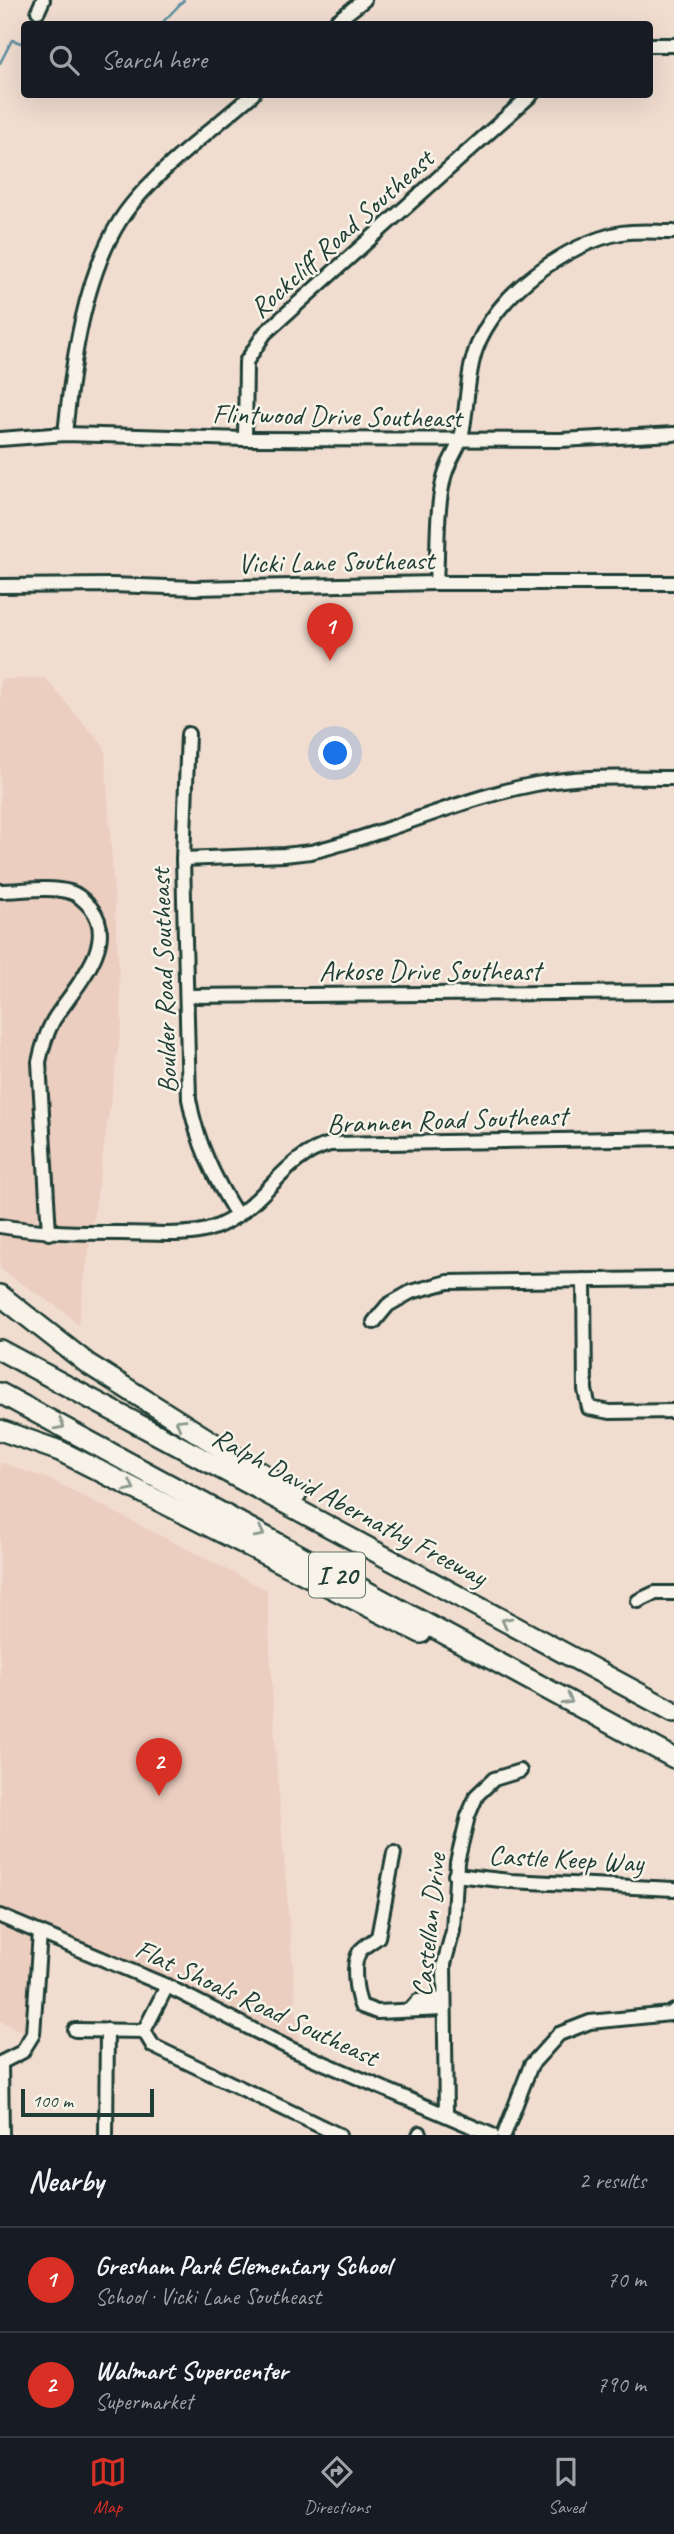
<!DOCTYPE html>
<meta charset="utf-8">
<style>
:root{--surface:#171b24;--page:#242831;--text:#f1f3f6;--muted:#9ea1a6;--line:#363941;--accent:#d93025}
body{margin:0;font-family:Caveat,sans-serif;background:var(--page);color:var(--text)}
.scale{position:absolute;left:21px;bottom:18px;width:133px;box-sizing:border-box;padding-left:7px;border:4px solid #1f3d34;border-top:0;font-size:19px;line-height:24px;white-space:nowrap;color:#1f3d34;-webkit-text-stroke:5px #f7f3e8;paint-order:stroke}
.you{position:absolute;left:336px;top:754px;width:24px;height:24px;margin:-18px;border:5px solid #fff;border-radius:50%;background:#1a73e8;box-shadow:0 0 0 10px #1a73e833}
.badge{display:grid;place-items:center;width:46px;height:46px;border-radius:50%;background:var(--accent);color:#fff;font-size:23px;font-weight:700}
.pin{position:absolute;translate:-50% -58px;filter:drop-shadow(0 2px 4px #0008)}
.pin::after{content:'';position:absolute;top:37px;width:24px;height:21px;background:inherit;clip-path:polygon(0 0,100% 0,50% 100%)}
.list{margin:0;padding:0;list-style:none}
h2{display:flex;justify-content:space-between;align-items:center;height:91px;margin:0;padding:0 28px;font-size:30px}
h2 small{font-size:23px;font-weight:400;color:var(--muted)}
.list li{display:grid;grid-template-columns:46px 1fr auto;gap:21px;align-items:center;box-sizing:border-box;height:105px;padding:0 28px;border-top:2px solid var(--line)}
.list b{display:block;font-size:26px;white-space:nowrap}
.list p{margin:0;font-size:23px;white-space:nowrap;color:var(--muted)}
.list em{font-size:23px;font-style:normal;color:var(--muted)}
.icon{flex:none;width:38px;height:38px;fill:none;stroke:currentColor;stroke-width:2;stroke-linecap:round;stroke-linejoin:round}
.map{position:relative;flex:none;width:674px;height:2135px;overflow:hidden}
.search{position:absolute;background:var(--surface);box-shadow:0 7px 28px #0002;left:21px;right:21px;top:21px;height:77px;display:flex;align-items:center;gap:18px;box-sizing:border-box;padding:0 24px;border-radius:7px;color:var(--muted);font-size:26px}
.sheet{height:301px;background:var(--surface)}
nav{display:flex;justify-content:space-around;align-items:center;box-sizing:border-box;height:98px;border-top:2px solid var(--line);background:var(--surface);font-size:19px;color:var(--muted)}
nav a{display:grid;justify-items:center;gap:4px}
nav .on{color:var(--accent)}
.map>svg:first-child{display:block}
</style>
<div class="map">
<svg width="674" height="2135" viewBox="0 0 674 2135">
<rect width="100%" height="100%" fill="#f1ddd0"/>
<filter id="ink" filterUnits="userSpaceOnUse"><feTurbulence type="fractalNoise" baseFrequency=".0143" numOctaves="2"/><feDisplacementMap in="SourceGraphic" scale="14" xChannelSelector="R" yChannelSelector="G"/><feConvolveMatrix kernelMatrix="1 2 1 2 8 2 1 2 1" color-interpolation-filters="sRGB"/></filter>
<g filter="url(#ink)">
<g fill="#eccec0">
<path d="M 45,678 L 105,748 L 122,1023 L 78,1325 L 63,1311 L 0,1269 L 0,679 Z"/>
<path d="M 0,1462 L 54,1481 L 267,1590 L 276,1758 L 299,2044 L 93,1949 L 35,1927 L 31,2036 L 0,2021 Z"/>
</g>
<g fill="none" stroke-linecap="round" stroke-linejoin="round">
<g stroke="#5d8d9f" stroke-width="2.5">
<path d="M 161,24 L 184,0"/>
<path d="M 0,63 L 12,40 L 24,44"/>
</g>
<defs>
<g id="minor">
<path d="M 38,11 L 43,0"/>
<path d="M 333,24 L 364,0"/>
<path d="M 650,45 L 674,45"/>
<path d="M 65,434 C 72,366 83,278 121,219 C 149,176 213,129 253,94"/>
<path d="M 0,439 L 65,434 L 245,439 L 561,440 L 674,434"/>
<path d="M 245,439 L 246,362 L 265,333 L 532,94"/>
<path d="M 436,583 C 438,550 436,514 443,482 C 446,463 457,452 461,438 C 468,408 466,377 476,349 C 495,295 566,243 621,233 C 639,230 656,232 674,232"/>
<path d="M 0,586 L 112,585 L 195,588 L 436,583 L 674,583"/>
<path d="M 188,734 L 183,859 L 189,1099 C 197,1143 214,1178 237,1215"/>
<path d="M 183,859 L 284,855 L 311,852 C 387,834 458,799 536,784 C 583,775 626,778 674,778"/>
<path d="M 0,891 C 22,891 48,886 70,892 C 78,894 85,901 91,908 C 120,944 71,991 53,1021 C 46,1034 42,1048 39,1062 L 49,1233"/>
<path d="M 187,996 L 674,992"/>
<path d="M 0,1226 C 41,1233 82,1233 123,1233 C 148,1233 174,1236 198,1232 C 213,1230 226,1223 238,1215 C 271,1192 289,1155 330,1144 L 674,1138"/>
<path d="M 584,1280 L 585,1390 L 589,1408 L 610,1412 L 674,1411"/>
<path d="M 374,1322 L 388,1305 L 411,1292 L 448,1282 L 674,1279"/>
<path d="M 638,1601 L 655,1593 L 674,1593"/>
<path d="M 394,1853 L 378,1937 C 373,1941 364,1946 360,1951 C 351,1964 356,1992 361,2006 L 377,2012 L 443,2009"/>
<path d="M 455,1875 L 510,1881 L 674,1889"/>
<path d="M 0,1916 L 167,1986 L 291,2049 L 492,2135"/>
<path d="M 410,2010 L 418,2001 L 444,1999"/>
<path d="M 75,2030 L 144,2031 L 167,1986"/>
<path d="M 144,2031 L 153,2046 L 339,2135"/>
<path d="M 0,2063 L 22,2052 L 33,2034 L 40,1933"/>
<path d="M 1,2063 L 2,2135"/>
<path d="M 446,2114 L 444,1964 L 453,1931 L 457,1862 L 468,1816 L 477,1795 L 494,1779 L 520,1771"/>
<path d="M 106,2135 L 107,2030"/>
<path d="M 419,2135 L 420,2133"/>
<path d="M 504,2135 L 531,2065 L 559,2034 L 590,2022 L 670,2014 L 674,2011"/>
</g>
<g id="highway">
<path d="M 0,1295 L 88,1364 L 296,1495"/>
<path d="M 0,1350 L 674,1712"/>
<path d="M 0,1393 L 674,1758"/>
<path d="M 0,1430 L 60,1451 L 421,1633"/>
</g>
</defs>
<use href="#minor" stroke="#1f3d34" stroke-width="18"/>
<use href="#highway" stroke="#1f3d34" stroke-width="24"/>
<use href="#minor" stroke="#f7f3e8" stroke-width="12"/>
<use href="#highway" stroke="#f7f3e8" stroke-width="19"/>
</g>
<defs><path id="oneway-chevron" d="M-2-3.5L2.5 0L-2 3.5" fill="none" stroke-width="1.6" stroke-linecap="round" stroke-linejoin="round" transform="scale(1.75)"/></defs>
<g stroke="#8b988e">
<use href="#oneway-chevron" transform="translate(180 1423) rotate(-148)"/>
<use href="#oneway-chevron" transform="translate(60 1425) rotate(28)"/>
<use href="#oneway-chevron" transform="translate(130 1487) rotate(27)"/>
<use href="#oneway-chevron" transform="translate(260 1533) rotate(28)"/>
<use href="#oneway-chevron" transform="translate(506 1622) rotate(-152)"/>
<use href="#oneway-chevron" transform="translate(568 1700) rotate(29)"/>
</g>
</g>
<g text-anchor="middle" stroke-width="5" stroke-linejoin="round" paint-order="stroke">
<rect fill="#f7f3e8" stroke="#60746a" stroke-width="2" x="309" y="1552.5" width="56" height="45" rx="5"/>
<g font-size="26" font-weight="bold" fill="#1f3d34">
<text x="337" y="1584">I 20</text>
</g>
<g font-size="28" fill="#1f3d34" stroke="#f7f3e8">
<text transform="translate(341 233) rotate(-42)" y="10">Rockcliff Road Southeast</text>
<text transform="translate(337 415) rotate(1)" y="10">Flintwood Drive Southeast</text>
<text transform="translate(336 561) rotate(-1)" y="10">Vicki Lane Southeast</text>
<text x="430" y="980">Arkose Drive Southeast</text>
<text transform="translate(163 981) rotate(-92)" y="10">Boulder Road Southeast</text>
<text transform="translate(447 1119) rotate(-2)" y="10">Brannen Road Southeast</text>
<text transform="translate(350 1506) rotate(28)" y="10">Ralph David Abernathy Freeway</text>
<text transform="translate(566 1858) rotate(3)" y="10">Castle Keep Way</text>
<text transform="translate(428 1925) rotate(-84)" y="10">Castellan Drive</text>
<text transform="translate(257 2002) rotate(25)" y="10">Flat Shoals Road Southeast</text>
</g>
</g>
</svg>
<div class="scale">100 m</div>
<div class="you"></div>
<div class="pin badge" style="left:330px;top:661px">1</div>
<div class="pin badge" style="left:159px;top:1796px">2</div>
<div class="search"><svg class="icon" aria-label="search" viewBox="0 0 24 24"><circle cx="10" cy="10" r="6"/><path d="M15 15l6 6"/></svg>Search here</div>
</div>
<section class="sheet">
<h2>Nearby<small>2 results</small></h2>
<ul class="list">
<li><span class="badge">1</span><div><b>Gresham Park Elementary School</b><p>School · Vicki Lane Southeast</p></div><em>70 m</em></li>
<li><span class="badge">2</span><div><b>Walmart Supercenter</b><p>Supermarket</p></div><em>790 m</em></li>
</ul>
</section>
<nav>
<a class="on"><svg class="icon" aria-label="map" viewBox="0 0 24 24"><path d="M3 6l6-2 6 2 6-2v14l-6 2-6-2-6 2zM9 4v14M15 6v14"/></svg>Map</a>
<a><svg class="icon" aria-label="directions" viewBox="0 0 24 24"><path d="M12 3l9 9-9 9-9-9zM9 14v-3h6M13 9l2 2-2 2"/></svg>Directions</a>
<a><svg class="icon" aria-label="saved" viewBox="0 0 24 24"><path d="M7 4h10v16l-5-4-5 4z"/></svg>Saved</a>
</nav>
